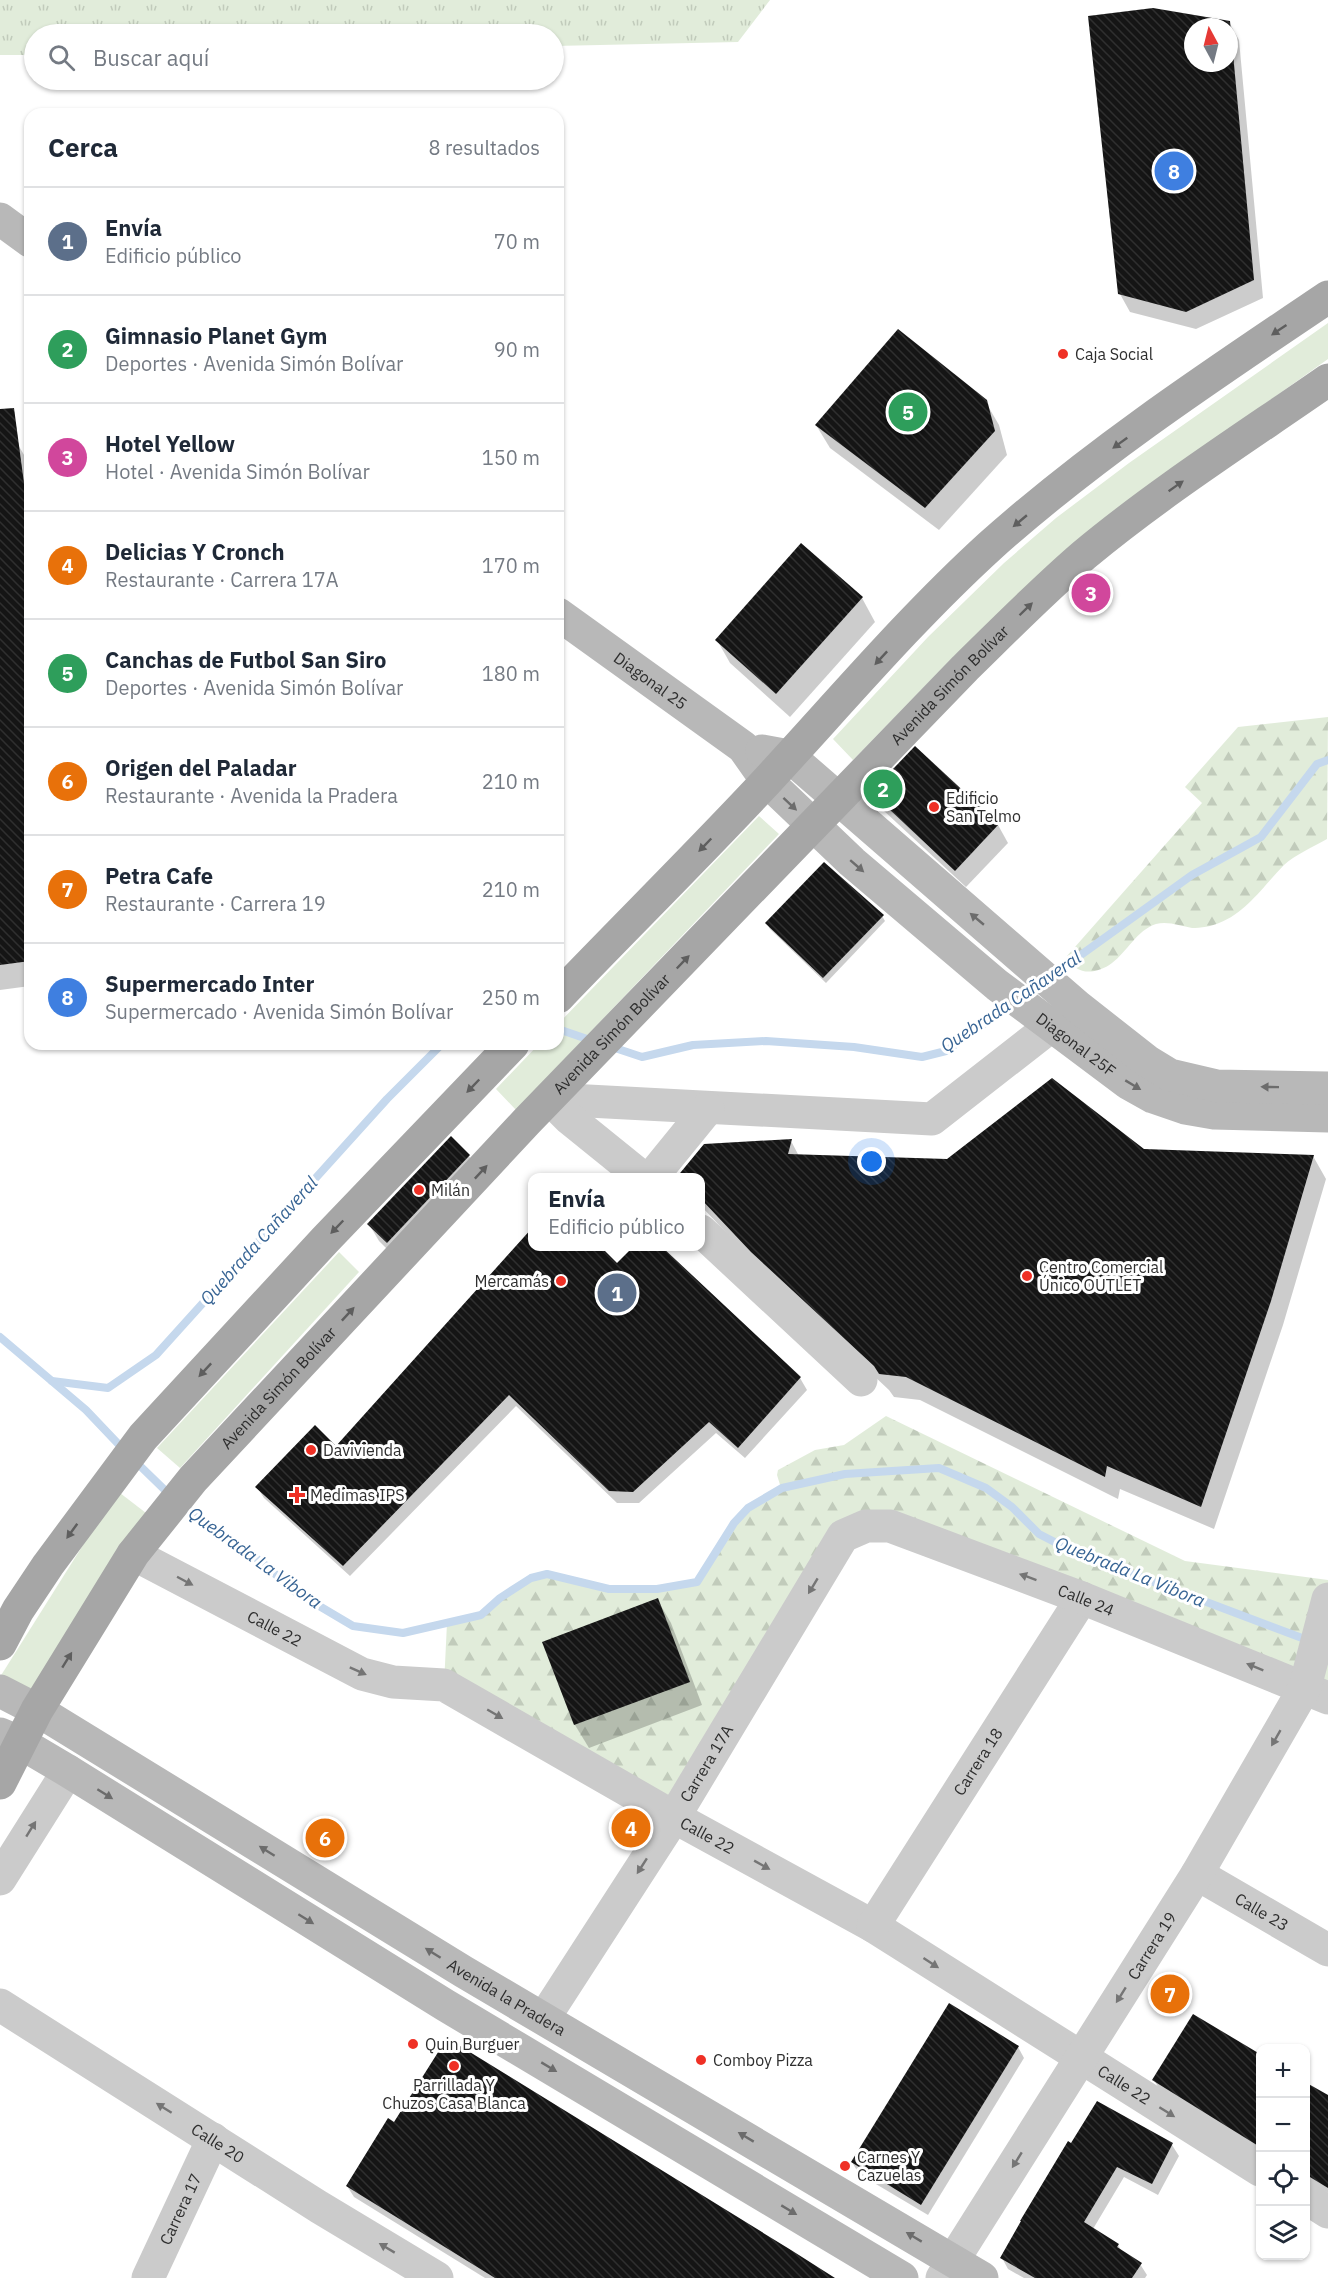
<!DOCTYPE html>
<html lang="es">
<meta charset="utf-8">
<style>
:root{--surface:#fff;--page:#f2f2f3;--text:#1f2937;--muted:#747a83;--line:#e0e1e3;--accent:#ea580c}
body{margin:0;font-family:"IBM Plex Sans",sans-serif;background:var(--page);color:var(--text)}
.controls{position:absolute;right:18px;bottom:18px;display:grid;overflow:hidden;border-radius:12px;box-shadow:0 2px 4px #0004}
.controls button{width:54px;height:54px;display:grid;place-items:center;padding:0;border:0;border-bottom:2px solid var(--line);background:var(--surface);color:var(--text);font:30px sans-serif}
.compass{position:absolute;left:1184px;top:18px;width:54px;height:54px;border-radius:50%;background:var(--surface);box-shadow:0 2px 4px #0004;rotate:353deg}
.you{position:absolute;left:872px;top:1162px;width:21px;height:21px;margin:-15px;border:4px solid #fff;border-radius:50%;background:#1a73e8;box-shadow:0 0 0 9px #1a73e833}
.badge{display:grid;place-items:center;width:39px;height:39px;border-radius:50%;background:var(--accent);color:#fff;font-size:20px;font-weight:700}
.pin{position:absolute;translate:-50% -50%;border:3px solid #fff;box-shadow:0 2px 6px #0006}
.popup{position:absolute;left:528px;top:1173px;width:177px;height:78px;box-sizing:border-box;display:grid;place-content:center;border-radius:12px;background:var(--surface);filter:drop-shadow(0 2px 4px #0005);font-size:20px;white-space:nowrap;color:var(--muted)}
.popup b{font-size:22px;color:var(--text)}
.popup::after{content:'';position:absolute;left:50%;top:100%;margin-left:-12px;border:12px solid transparent;border-top-color:var(--surface)}
.list{margin:0;padding:0;list-style:none}
h2{display:flex;justify-content:space-between;align-items:center;height:78px;margin:0;padding:0 24px;font-size:26px}
h2 small{font-size:20px;font-weight:400;color:var(--muted)}
.list li{display:grid;grid-template-columns:39px 1fr auto;gap:18px;align-items:center;box-sizing:border-box;height:108px;padding:0 24px;border-top:2px solid var(--line)}
.list b{display:block;font-size:22px;white-space:nowrap}
.list p{margin:0;font-size:20px;white-space:nowrap;color:var(--muted)}
.list em{font-size:20px;font-style:normal;color:var(--muted)}
.icon{flex:none;width:33px;height:33px;fill:none;stroke:currentColor;stroke-width:2;stroke-linecap:round;stroke-linejoin:round}
.map{position:relative;flex:none;width:1328px;height:2278px;overflow:hidden}
.search{position:absolute;background:var(--surface);box-shadow:0 2px 4px #0004;left:24px;top:24px;width:540px;height:66px;display:flex;align-items:center;gap:15px;box-sizing:border-box;padding:0 21px;border-radius:33px;color:var(--muted);font-size:22px}
.panel{position:absolute;background:var(--surface);box-shadow:0 2px 4px #0004;left:24px;top:108px;width:540px;height:942px;border-radius:18px}
.map>svg:first-child{display:block}
</style>
<div class="map">
<svg width="1328" height="2278" viewBox="0 0 1328 2278">
<defs>
<pattern id="forest-firs" width="22" height="20" patternUnits="userSpaceOnUse" patternTransform="scale(1.5)"><rect width="22" height="20" fill="#e1ecda"/><path d="M5 1l3.5 6h-7zM16 11l3.5 6h-7z" fill="#c1cbbb"/></pattern>
<pattern id="park-tufts" width="24" height="20" patternUnits="userSpaceOnUse" patternTransform="scale(1.5)"><rect width="24" height="20" fill="#e1ecda"/><path d="M3 7l-1-3M5 7V3M7 7l1-3M15 17l-1-3M17 17v-4M19 17l1-3" fill="none" stroke="#c1cbbb"/></pattern>
<pattern id="building-back-hatch" width="6" height="6" patternUnits="userSpaceOnUse" patternTransform="scale(1.5)"><rect width="6" height="6" fill="#151515"/><path d="M-1 5l2 2M0 0l6 6M5-1l2 2" fill="none" stroke="#2f2f2f"/></pattern>
</defs>
<rect width="100%" height="100%" fill="#fff"/>
<g fill="#e1ecda">
<path d="M 1328,323 L 1328,359 L 1149,486 L 953,657 L 853,760 L 833,739 L 928,637 L 1004,563 L 1056,518 L 1129,463 Z"/>
<path d="M 759,816 L 779,834 L 516,1110 L 496,1089 L 539,1044 L 558,1044 L 558,1024 Z"/>
<path d="M 339,1252 L 359,1272 L 180,1468 L 157,1448 Z"/>
<path d="M 120,1493 L 146,1513 L 24,1704 L 0,1677 L 90,1534 Z"/>
</g>
<g fill="url(#forest-firs)">
<path d="M 1328,717 L 1327,839 C 1313,847 1295,855 1284,865 C 1264,885 1247,912 1219,923 C 1213,926 1200,928 1192,928 C 1181,926 1168,921 1156,924 C 1137,930 1127,952 1112,963 C 1096,975 1075,976 1067,956 L 1202,803 L 1185,787 L 1238,727 Z"/>
<path d="M 886,1416 L 1185,1561 L 1328,1580 L 1328,1698 L 866,1526 L 674,1817 L 444,1685 L 447,1623 L 481,1615 L 500,1598 L 531,1578 L 547,1574 L 609,1589 L 657,1589 L 696,1582 L 734,1523 L 748,1508 L 781,1488 L 777,1475 L 778,1470 L 815,1450 L 844,1445 Z"/>
</g>
<path fill="url(#park-tufts)" d="M 0,0 L 770,0 L 738,42 L 554,46 L 554,34 L 34,34 L 34,55 L 0,55 Z"/>
<g fill="#0003" fill-rule="evenodd">
<path d="M 1089,17 L 1229,22 L 1239,40 L 1263,298 L 1196,329 L 1130,312 L 1120,294 ZM 1193,27 L 1229,27 L 1229,63 L 1193,63 Z"/>
<path d="M 985,401 L 999,425 L 1007,455 L 939,530 L 830,448 L 816,425 Z"/>
<path d="M 17,443 L 30,465 L 30,986 L 0,990 L 0,445 Z"/>
<path d="M 862,598 L 875,622 L 790,717 L 730,663 L 717,640 Z"/>
<path d="M 915,749 L 998,825 L 1008,843 L 966,887 L 883,810 L 873,792 Z"/>
<path d="M 882,916 L 885,921 L 826,983 L 770,929 L 767,924 Z"/>
<path d="M 791,1141 L 799,1156 L 948,1160 L 1143,1151 L 1313,1156 L 1326,1179 L 1283,1325 L 1214,1529 L 1120,1489 L 1118,1499 L 920,1400 L 894,1397 L 889,1390 L 766,1275 L 701,1206 L 701,1178 Z"/>
<path d="M 469,1156 L 479,1173 L 398,1260 L 379,1241 L 369,1224 Z"/>
<path d="M 533,1230 L 533,1246 L 800,1378 L 807,1390 L 745,1458 L 716,1433 L 639,1503 L 617,1503 L 516,1406 L 350,1576 L 264,1498 L 257,1487 L 337,1448 Z"/>
<path d="M 657,1599 L 671,1623 L 702,1705 L 589,1748 L 575,1725 L 544,1642 Z"/>
<path d="M 1193,2016 L 1260,2056 L 1260,2152 L 1161,2092 L 1154,2080 Z"/>
<path d="M 1018,2047 L 1024,2058 L 928,2215 L 859,2174 L 852,2162 Z"/>
<path d="M 1306,2083 L 1328,2097 L 1328,2193 L 1306,2180 Z"/>
<path d="M 1098,2103 L 1172,2145 L 1179,2156 L 1158,2195 L 1124,2177 L 1093,2229 L 1118,2245 L 1122,2252 L 1140,2264 L 1147,2275 L 1145,2278 L 1024,2278 L 1008,2269 L 1002,2258 Z"/>
<path d="M 347,2186 L 833,2278 L 485,2278 L 354,2197 Z"/>
</g>
<g fill="none" stroke-linecap="round" stroke-linejoin="round">
<g stroke="#c5d8ed" stroke-width="8">
<path d="M 1053,975 L 1192,875 L 1261,837 L 1317,764 L 1328,760"/>
<path d="M 558,1029 L 593,1041"/>
<path d="M 609,1046 L 642,1057 L 693,1045 L 766,1041 L 854,1047 L 922,1057 L 946,1051 L 1011,1005"/>
<path d="M 0,1337 L 86,1410 L 124,1450"/>
<path d="M 52,1381 L 108,1388 L 156,1355 L 387,1099 L 442,1044"/>
<path d="M 135,1461 L 171,1496"/>
<path d="M 181,1504 L 264,1564 L 294,1591 L 353,1626 L 403,1633 L 481,1615 L 500,1598 L 531,1578 L 547,1574 L 609,1589 L 657,1589 L 697,1582 L 734,1523 L 748,1508 L 782,1488 L 845,1474 L 939,1468 L 986,1488 L 1012,1507 L 1039,1534 L 1074,1552 L 1310,1641"/>
</g>
</g>
<g fill="url(#building-back-hatch)" fill-rule="evenodd">
<path d="M 1153,8 L 1230,21 L 1254,280 L 1186,312 L 1118,294 L 1088,16 ZM 1193,27 L 1229,27 L 1229,63 L 1193,63 Z"/>
<path d="M 898,329 L 987,400 L 995,431 L 925,508 L 815,425 Z"/>
<path d="M 14,408 L 30,528 L 30,961 L 0,965 L 0,409 Z"/>
<path d="M 801,543 L 863,597 L 776,694 L 715,640 Z"/>
<path d="M 915,746 L 999,824 L 955,871 L 871,792 Z"/>
<path d="M 824,862 L 884,915 L 823,978 L 765,923 Z"/>
<path d="M 1052,1078 L 1144,1149 L 1314,1155 L 1271,1301 L 1201,1507 L 1107,1466 L 1105,1477 L 906,1377 L 879,1374 L 874,1366 L 751,1252 L 701,1199 L 701,1178 L 676,1178 L 704,1144 L 792,1139 L 788,1154 L 947,1159 Z"/>
<path d="M 451,1136 L 470,1155 L 387,1243 L 367,1224 Z"/>
<path d="M 533,1227 L 533,1246 L 661,1246 L 801,1377 L 738,1448 L 709,1422 L 633,1492 L 609,1491 L 509,1395 L 343,1566 L 255,1487 L 315,1425 L 336,1446 Z"/>
<path d="M 658,1598 L 690,1682 L 574,1725 L 542,1642 Z"/>
<path d="M 949,2003 L 1019,2046 L 921,2205 L 851,2162 Z"/>
<path d="M 1193,2014 L 1260,2054 L 1260,2147 L 1152,2080 Z"/>
<path d="M 447,2038 L 791,2250 L 835,2278 L 495,2278 L 346,2186 L 388,2118 L 394,2122 Z"/>
<path d="M 1305,2082 L 1328,2095 L 1328,2188 L 1305,2174 Z"/>
<path d="M 1097,2101 L 1173,2143 L 1152,2184 L 1117,2167 L 1084,2222 L 1119,2244 L 1117,2247 L 1142,2263 L 1132,2278 L 1035,2278 L 1000,2258 L 1021,2221 L 1020,2221 L 1068,2141 L 1071,2143 Z"/>
</g>
<g fill="none" stroke-linecap="round" stroke-linejoin="round">
<g stroke="#cbcbcb" stroke-width="33">
<path d="M 550,1099 L 932,1119 L 1073,1009"/>
<path d="M 550,1099 L 570,1119 L 643,1178"/>
<path d="M 651,1178 L 708,1108"/>
<path d="M 701,1231 L 861,1380"/>
<path id="s1" d="M 133,1554 L 362,1674 L 393,1682 L 444,1685 L 674,1817 L 873,1926 L 1260,2170"/>
<path id="s2" d="M 1197,1874 L 1328,1950"/>
<path d="M 0,1879 L 68,1771"/>
<path id="s3" d="M 873,1926 L 1082,1598"/>
<path id="s4" d="M 0,2005 L 319,2207 L 437,2278"/>
<path id="s5" d="M 544,2018 L 674,1817 L 843,1536 L 866,1526 L 890,1526 L 1082,1598 L 1328,1698"/>
<path d="M 1306,2198 L 1328,2212"/>
<path id="s6" d="M 148,2278 L 213,2139"/>
<path id="s7" d="M 942,2278 L 1197,1874 L 1305,1687 L 1328,1599"/>
</g>
<g stroke="#b8b8b8" stroke-width="33">
<path d="M 0,219 L 30,241"/>
<path id="s8" d="M 558,614 L 743,747 L 767,781 L 852,862 L 997,985 L 1128,1083 L 1153,1097 L 1185,1108 L 1214,1113 L 1328,1116"/>
<path d="M 762,751 L 789,756 L 1077,1006 L 1147,1061 L 1170,1075 L 1217,1086 L 1328,1088"/>
<path id="s9" d="M 0,1691 L 37,1710 L 464,1972 L 982,2278"/>
<path d="M 0,1734 L 19,1742 L 68,1771 L 445,2005 L 902,2278"/>
</g>
<g stroke="#a6a6a6" stroke-width="33">
<path d="M 558,997 C 627,925 698,855 766,782 C 839,703 910,619 990,546 C 1094,453 1212,375 1328,297"/>
<path d="M 0,1644 L 18,1610 L 48,1565 L 143,1437 L 325,1240 L 513,1044"/>
<path id="s10" d="M 0,1783 L 37,1710 L 133,1554 L 193,1479 L 527,1121 L 965,668 C 1004,630 1042,591 1084,555 C 1161,491 1246,437 1328,380"/>
</g>
</g>
<defs><path id="oneway-solid" d="M-6-.8H1V-3.2L6.5 0L1 3.2V.8H-6Z" transform="scale(1.5)"/></defs>
<g fill="#5e5e5e">
<use href="#oneway-solid" transform="translate(1279 330) rotate(146)"/>
<use href="#oneway-solid" transform="translate(1120 443) rotate(144)"/>
<use href="#oneway-solid" transform="translate(1176 486) rotate(-35)"/>
<use href="#oneway-solid" transform="translate(1020 521) rotate(140)"/>
<use href="#oneway-solid" transform="translate(1026 609) rotate(-44)"/>
<use href="#oneway-solid" transform="translate(881 658) rotate(133)"/>
<use href="#oneway-solid" transform="translate(705 845) rotate(134)"/>
<use href="#oneway-solid" transform="translate(683 962) rotate(-46)"/>
<use href="#oneway-solid" transform="translate(473 1086) rotate(134)"/>
<use href="#oneway-solid" transform="translate(481 1172) rotate(-47)"/>
<use href="#oneway-solid" transform="translate(337 1227) rotate(134)"/>
<use href="#oneway-solid" transform="translate(348 1314) rotate(-47)"/>
<use href="#oneway-solid" transform="translate(205 1370) rotate(133)"/>
<use href="#oneway-solid" transform="translate(72 1531) rotate(126)"/>
<use href="#oneway-solid" transform="translate(67 1660) rotate(-58)"/>
</g>
<g fill="#6c6c6c">
<use href="#oneway-solid" transform="translate(790 804) rotate(43)"/>
<use href="#oneway-solid" transform="translate(857 866) rotate(41)"/>
<use href="#oneway-solid" transform="translate(977 919) rotate(-140)"/>
<use href="#oneway-solid" transform="translate(1133 1085) rotate(31)"/>
<use href="#oneway-solid" transform="translate(1270 1087) rotate(-179)"/>
<use href="#oneway-solid" transform="translate(105 1794) rotate(32)"/>
<use href="#oneway-solid" transform="translate(267 1851) rotate(-148)"/>
<use href="#oneway-solid" transform="translate(306 1919) rotate(32)"/>
<use href="#oneway-solid" transform="translate(433 1953) rotate(-148)"/>
<use href="#oneway-solid" transform="translate(549 2067) rotate(31)"/>
<use href="#oneway-solid" transform="translate(746 2137) rotate(-149)"/>
<use href="#oneway-solid" transform="translate(789 2210) rotate(31)"/>
<use href="#oneway-solid" transform="translate(914 2237) rotate(-149)"/>
</g>
<g fill="#757575">
<use href="#oneway-solid" transform="translate(1028 1577) rotate(-160)"/>
<use href="#oneway-solid" transform="translate(185 1581) rotate(28)"/>
<use href="#oneway-solid" transform="translate(813 1586) rotate(121)"/>
<use href="#oneway-solid" transform="translate(1255 1667) rotate(-158)"/>
<use href="#oneway-solid" transform="translate(358 1671) rotate(24)"/>
<use href="#oneway-solid" transform="translate(495 1714) rotate(30)"/>
<use href="#oneway-solid" transform="translate(1276 1738) rotate(120)"/>
<use href="#oneway-solid" transform="translate(31 1829) rotate(-58)"/>
<use href="#oneway-solid" transform="translate(762 1865) rotate(29)"/>
<use href="#oneway-solid" transform="translate(642 1866) rotate(123)"/>
<use href="#oneway-solid" transform="translate(931 1963) rotate(33)"/>
<use href="#oneway-solid" transform="translate(1121 1995) rotate(122)"/>
<use href="#oneway-solid" transform="translate(164 2108) rotate(-148)"/>
<use href="#oneway-solid" transform="translate(1167 2112) rotate(32)"/>
<use href="#oneway-solid" transform="translate(1017 2160) rotate(122)"/>
<use href="#oneway-solid" transform="translate(387 2248) rotate(-149)"/>
</g>
<g fill="#ef3025" stroke="#fff" stroke-width="2">
<circle cx="1063" cy="354" r="6"/>
<circle cx="934" cy="807" r="6"/>
<circle cx="419" cy="1190" r="6"/>
<circle cx="1027" cy="1276" r="6"/>
<circle cx="561" cy="1281" r="6"/>
<circle cx="311" cy="1450" r="6"/>
<path d="M294 1486h6v6h6v6h-6v6h-6v-6h-6v-6h6z"/>
<circle cx="413" cy="2044" r="6"/>
<circle cx="701" cy="2060" r="6"/>
<circle cx="454" cy="2066" r="6"/>
<circle cx="845" cy="2166" r="6"/>
</g>
<g text-anchor="middle" stroke-width="6" stroke-linejoin="round" paint-order="stroke">
<g font-size="16" fill="#2e2e2e" stroke="#fff" text-anchor="start">
<text x="1075" y="360">Caja Social</text>
<text x="946" y="804">Edificio<tspan x="946" dy="18">San Telmo</tspan></text>
<text x="431" y="1196">Milán</text>
<text x="1039" y="1273">Centro Comercial<tspan x="1039" dy="18">Único OUTLET</tspan></text>
<text x="549" y="1287" text-anchor="end">Mercamás</text>
<text x="323" y="1456">Davivienda</text>
<text x="310" y="1501">Medimas IPS</text>
<text x="425" y="2050">Quin Burguer</text>
<text x="713" y="2066">Comboy Pizza</text>
<text x="454" y="2091" text-anchor="middle">Parrillada Y<tspan x="454" dy="18">Chuzos Casa Blanca</tspan></text>
<text x="857" y="2163">Carnes Y<tspan x="857" dy="18">Cazuelas</tspan></text>
</g>
<g font-size="16" fill="#2e2e2e" stroke="#fff">
<text dy="6" stroke="none"><textPath href="#s8" startOffset="114">Diagonal 25</textPath></text>
<text dy="6" stroke="none"><textPath href="#s10" startOffset="1458">Avenida Simón Bolívar</textPath></text>
<text dy="6" stroke="none"><textPath href="#s10" startOffset="972">Avenida Simón Bolívar</textPath></text>
<text dy="6" stroke="none"><textPath href="#s8" startOffset="676">Diagonal 25F</textPath></text>
<text dy="6" stroke="none"><textPath href="#s10" startOffset="486">Avenida Simón Bolívar</textPath></text>
<text dy="6" stroke="none"><textPath href="#s5" startOffset="826">Calle 24</textPath></text>
<text dy="6" stroke="none"><textPath href="#s1" startOffset="160">Calle 22</textPath></text>
<text dy="6" stroke="none"><textPath href="#s3" startOffset="195">Carrera 18</textPath></text>
<text dy="6" stroke="none"><textPath href="#s5" startOffset="302">Carrera 17A</textPath></text>
<text dy="6" stroke="none"><textPath href="#s1" startOffset="645">Calle 22</textPath></text>
<text dy="6" stroke="none"><textPath href="#s2" startOffset="75">Calle 23</textPath></text>
<text dy="6" stroke="none"><textPath href="#s7" startOffset="393">Carrera 19</textPath></text>
<text dy="6" stroke="none"><textPath href="#s9" startOffset="592">Avenida la Pradera</textPath></text>
<text dy="6" stroke="none"><textPath href="#s1" startOffset="1131">Calle 22</textPath></text>
<text dy="6" stroke="none"><textPath href="#s4" startOffset="258">Calle 20</textPath></text>
<text dy="6" stroke="none"><textPath href="#s6" startOffset="76">Carrera 17</textPath></text>
</g>
<g font-size="18" font-style="italic" fill="#376494" stroke="#fff">
<text transform="translate(1011 1002) rotate(-34)" y="6">Quebrada Cañaveral</text>
<text transform="translate(259 1241) rotate(-48)" y="6">Quebrada Cañaveral</text>
<text transform="translate(255 1558) rotate(36)" y="6">Quebrada La Vibora</text>
<text transform="translate(1130 1572) rotate(22)" y="6">Quebrada La Vibora</text>
</g>
</g>
</svg>
<div class="controls">
<button>+</button>
<button>−</button>
<button><svg class="icon" aria-label="locate" viewBox="0 0 24 24"><circle cx="12" cy="12" r="6"/><path d="M12 2v4M12 18v4M2 12h4M18 12h4"/></svg></button>
<button><svg class="icon" aria-label="layers" viewBox="0 0 24 24"><path d="M12 4l9 5-9 5-9-5zM3 14l9 5 9-5"/></svg></button>
</div>
<svg class="compass" viewBox="-18 -18 36 36"><path d="M0-13l5 13h-10z" fill="#e53935"/><path d="M0 13l5-13h-10z" fill="#747a83"/></svg>
<div class="you"></div>
<div class="pin badge" style="left:617px;top:1293px;background:#5c6f8a">1</div>
<div class="popup"><b>Envía</b>Edificio público</div>
<div class="pin badge" style="left:883px;top:789px;background:#2e9e5b">2</div>
<div class="pin badge" style="left:1091px;top:593px;background:#d1479c">3</div>
<div class="pin badge" style="left:631px;top:1828px;background:#e8710a">4</div>
<div class="pin badge" style="left:908px;top:412px;background:#2e9e5b">5</div>
<div class="pin badge" style="left:325px;top:1838px;background:#e8710a">6</div>
<div class="pin badge" style="left:1170px;top:1994px;background:#e8710a">7</div>
<div class="pin badge" style="left:1174px;top:171px;background:#3f7fe0">8</div>
<div class="search"><svg class="icon" aria-label="search" viewBox="0 0 24 24"><circle cx="10" cy="10" r="6"/><path d="M15 15l6 6"/></svg>Buscar aquí</div>
<section class="panel">
<h2>Cerca<small>8 resultados</small></h2>
<ul class="list">
<li><span class="badge" style="background:#5c6f8a">1</span><div><b>Envía</b><p>Edificio público</p></div><em>70 m</em></li>
<li><span class="badge" style="background:#2e9e5b">2</span><div><b>Gimnasio Planet Gym</b><p>Deportes · Avenida Simón Bolívar</p></div><em>90 m</em></li>
<li><span class="badge" style="background:#d1479c">3</span><div><b>Hotel Yellow</b><p>Hotel · Avenida Simón Bolívar</p></div><em>150 m</em></li>
<li><span class="badge" style="background:#e8710a">4</span><div><b>Delicias Y Cronch</b><p>Restaurante · Carrera 17A</p></div><em>170 m</em></li>
<li><span class="badge" style="background:#2e9e5b">5</span><div><b>Canchas de Futbol San Siro</b><p>Deportes · Avenida Simón Bolívar</p></div><em>180 m</em></li>
<li><span class="badge" style="background:#e8710a">6</span><div><b>Origen del Paladar</b><p>Restaurante · Avenida la Pradera</p></div><em>210 m</em></li>
<li><span class="badge" style="background:#e8710a">7</span><div><b>Petra Cafe</b><p>Restaurante · Carrera 19</p></div><em>210 m</em></li>
<li><span class="badge" style="background:#3f7fe0">8</span><div><b>Supermercado Inter</b><p>Supermercado · Avenida Simón Bolívar</p></div><em>250 m</em></li>
</ul>
</section>
</div>
